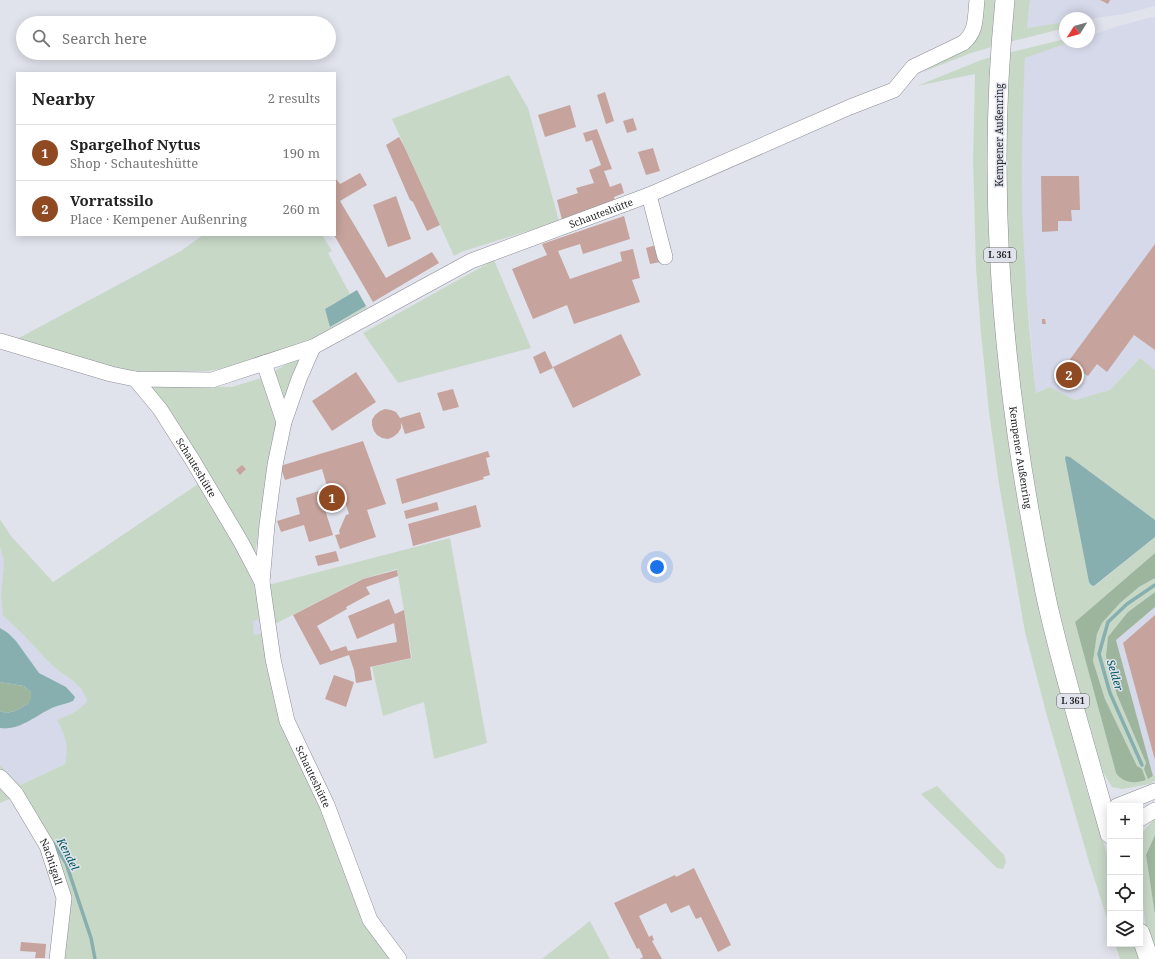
<!DOCTYPE html>
<meta charset="utf-8">
<style>
:root{--surface:#fff;--page:#f2f2f2;--text:#222;--muted:#767676;--line:#e0e0e0;--accent:#904a22}
body{margin:0;font-family:"Noto Serif",serif;background:var(--page);color:var(--text)}
.controls{position:absolute;right:12px;bottom:12px;display:grid;overflow:hidden;border-radius:0px;box-shadow:0 2px 10px #0003}
.controls button{width:36px;height:36px;display:grid;place-items:center;padding:0;border:0;border-bottom:1px solid var(--line);background:var(--surface);color:var(--text);font:20px sans-serif}
.compass{position:absolute;left:1059px;top:12px;width:36px;height:36px;border-radius:50%;background:var(--surface);box-shadow:0 2px 10px #0003;rotate:233deg}
.you{position:absolute;left:657px;top:567px;width:14px;height:14px;margin:-10px;border:3px solid #fff;border-radius:50%;background:#1a73e8;box-shadow:0 0 0 6px #1a73e833}
.badge{display:grid;place-items:center;width:26px;height:26px;border-radius:50%;background:var(--accent);color:#fff;font-size:13px;font-weight:700}
.pin{position:absolute;translate:-50% -50%;border:2px solid #fff;box-shadow:0 1px 4px #0006}
.list{margin:0;padding:0;list-style:none}
h2{display:flex;justify-content:space-between;align-items:center;height:52px;margin:0;padding:0 16px;font-size:17px}
h2 small{font-size:13px;font-weight:400;color:var(--muted)}
.list li{display:grid;grid-template-columns:26px 1fr auto;gap:12px;align-items:center;box-sizing:border-box;height:56px;padding:0 16px;border-top:1px solid var(--line)}
.list b{display:block;font-size:15px;white-space:nowrap}
.list p{margin:0;font-size:13px;white-space:nowrap;color:var(--muted)}
.list em{font-size:13px;font-style:normal;color:var(--muted)}
.icon{flex:none;width:22px;height:22px;fill:none;stroke:currentColor;stroke-width:2;stroke-linecap:round;stroke-linejoin:round}
.map{position:relative;flex:none;width:1155px;height:959px;overflow:hidden}
.search{position:absolute;background:var(--surface);box-shadow:0 2px 10px #0003;left:16px;top:16px;width:320px;height:44px;display:flex;align-items:center;gap:10px;box-sizing:border-box;padding:0 14px;border-radius:22px;color:var(--muted);font-size:15px}
.panel{position:absolute;background:var(--surface);box-shadow:0 2px 10px #0003;left:16px;top:72px;width:320px;height:164px;border-radius:0px}
.map>svg:first-child{display:block}
</style>
<div class="map">
<svg width="1155" height="959" viewBox="0 0 1155 959">
<rect width="100%" height="100%" fill="#e1e3ec"/>
<g fill="#d6d9e9">
<path d="M 1030,0 L 1155,0 L 1155,6 L 1124,14 L 1089,19 L 1065,18 L 1065,22 L 1027,28 Z"/>
<path d="M 1153,17 L 1155,18 L 1155,370 L 1140,358 L 1110,390 L 1075,400 L 1050,387 L 1036,393 L 1024,264 L 1022,201 L 1022,123 L 1025,58 L 1071,42 L 1089,42 L 1089,36 L 1118,26 Z"/>
<path d="M 0,547 L 4,561 L 1,596 L 3,616 L 16,626 L 52,665 L 78,685 L 86,696 L 87,701 L 83,707 L 72,714 L 57,720 L 65,736 L 68,749 L 65,764 L 19,785 L 0,765 L 0,728 L 9,729 L 20,725 L 53,708 L 73,701 L 66,687 L 39,673 L 8,633 L 0,628 Z"/>
<path d="M 1155,607 L 1155,775 L 1153,776 L 1116,640 Z"/>
<path d="M 261,619 L 263,633 L 254,635 L 252,620 Z"/>
</g>
<g fill="#c8d8c7">
<path d="M 982,0 L 998,0 L 995,46 L 971,53 L 923,72 L 954,54 Z"/>
<path d="M 1012,0 L 1030,0 L 1027,28 L 1065,22 L 1065,28 L 1009,42 Z"/>
<path d="M 1065,39 L 1065,42 L 1071,42 L 1025,58 C 1022,127 1020,196 1025,265 C 1027,308 1031,350 1036,393 L 1050,387 L 1075,400 L 1110,390 L 1140,358 L 1155,370 L 1155,520 L 1070,457 L 1066,456 L 1095,586 L 1155,537 L 1155,553 L 1075,622 L 1116,773 L 1140,782 L 1146,780 L 1142,770 L 1137,766 L 1105,699 L 1093,661 L 1097,634 L 1102,623 L 1120,603 L 1139,587 L 1155,578 L 1155,592 L 1128,612 L 1106,657 L 1117,695 L 1146,763 L 1148,779 L 1155,775 L 1155,781 L 1150,784 L 1122,789 L 1112,787 L 1103,772 L 1079,688 L 1046,561 L 1018,400 L 1005,231 L 1008,53 Z"/>
<path d="M 995,56 L 989,162 L 1045,625 L 1086,788 L 1110,863 L 1110,928 L 1089,862 L 1047,716 L 1025,632 L 999,484 L 989,412 L 981,333 L 976,268 L 973,160 L 975,74 L 917,86 L 981,60 Z"/>
<path d="M 509,75 L 528,108 L 559,221 L 461,252 L 454,256 L 392,119 Z"/>
<path d="M 203,235 L 322,235 L 332,251 L 328,253 L 350,294 L 325,309 L 331,327 L 366,306 L 367,308 L 300,345 L 243,365 L 208,371 L 122,372 L 17,339 L 181,251 Z"/>
<path d="M 494,260 L 531,348 L 398,383 L 363,333 Z"/>
<path d="M 301,356 L 282,406 L 271,373 Z"/>
<path d="M 264,377 L 278,416 L 255,554 L 149,386 L 232,387 Z"/>
<path d="M 201,482 L 229,531 L 254,585 L 261,619 L 253,621 L 254,635 L 263,633 L 271,677 L 390,959 L 63,959 L 64,884 L 0,774 L 0,765 L 20,785 L 65,764 C 69,744 66,738 57,720 C 69,715 80,711 87,701 C 83,683 63,676 51,664 C 35,648 21,630 3,616 L 1,596 L 4,561 L 0,547 L 0,519 L 11,536 L 53,582 Z"/>
<path d="M 450,538 L 487,743 L 434,759 L 424,702 L 383,716 L 372,667 L 412,658 L 397,569 L 362,579 L 273,625 L 268,585 Z"/>
<path d="M 0,782 L 15,797 L 0,803 Z"/>
<path d="M 937,786 L 1004,855 L 1006,862 L 1003,869 L 997,868 L 921,794 Z"/>
<path d="M 1155,818 L 1155,835 L 1146,855 L 1155,915 L 1155,959 L 1147,940 L 1140,877 L 1140,842 L 1141,834 Z"/>
<path d="M 590,921 L 610,959 L 542,959 Z"/>
<path d="M 1115,944 L 1135,944 L 1141,959 L 1120,959 Z"/>
</g>
<g fill="#9eb59d">
<path d="M 1155,553 L 1155,578 L 1139,587 L 1120,603 L 1102,623 L 1097,634 L 1093,661 L 1105,699 L 1137,766 L 1142,769 L 1146,780 C 1135,784 1123,783 1116,773 L 1075,622 Z"/>
<path d="M 1155,592 L 1155,607 L 1116,640 L 1153,776 L 1148,779 L 1144,769 L 1146,763 L 1117,695 L 1106,657 L 1108,637 L 1128,612 Z"/>
<path d="M 0,682 L 24,686 L 31,692 L 32,699 L 28,704 L 15,711 L 6,713 L 0,711 Z"/>
<path d="M 1155,835 L 1155,915 L 1146,855 Z"/>
</g>
<g fill="#87afaf">
<path d="M 357,290 L 366,306 L 330,327 L 325,309 Z"/>
<path d="M 1066,456 L 1070,457 L 1155,520 L 1155,537 L 1094,586 L 1091,585 L 1089,582 L 1065,458 Z"/>
<path d="M 0,628 L 8,633 L 16,641 L 39,673 L 66,687 L 75,697 L 73,701 C 66,704 59,705 52,708 C 35,716 19,731 0,728 L 0,711 L 6,713 L 15,711 L 28,704 L 31,699 L 31,692 L 24,686 L 0,682 Z"/>
</g>
<g fill="none" stroke-linecap="round" stroke-linejoin="round">
<g stroke="#87afaf" stroke-width="3.5">
<path d="M 1142,765 L 1110,693 L 1099,654 L 1108,622 L 1127,604 L 1155,585"/>
<path d="M 53,843 L 66,863 L 91,938 L 95,959"/>
</g>
</g>
<g fill="#c7a39d">
<path d="M 1100,0 L 1110,0 L 1108,4 Z"/>
<path d="M 605,92 L 614,121 L 606,124 L 597,95 Z"/>
<path d="M 570,105 L 576,127 L 545,137 L 538,115 Z"/>
<path d="M 633,118 L 637,130 L 627,133 L 623,121 Z"/>
<path d="M 597,129 L 612,169 L 604,171 L 610,187 L 621,183 L 624,193 L 614,197 L 615,202 L 562,220 L 557,200 L 578,193 L 576,188 L 594,183 L 589,170 L 601,165 L 592,140 L 586,142 L 583,133 Z"/>
<path d="M 399,137 L 404,146 L 440,225 L 427,231 L 413,202 L 410,200 L 386,145 Z"/>
<path d="M 653,148 L 660,171 L 646,175 L 638,152 Z"/>
<path d="M 360,173 L 367,185 L 340,201 L 386,278 L 432,252 L 439,263 L 373,302 L 334,235 L 335,180 L 336,179 L 340,184 Z"/>
<path d="M 1041,176 L 1079,176 L 1080,210 L 1071,210 L 1072,221 L 1058,221 L 1058,231 L 1042,232 Z"/>
<path d="M 396,196 L 411,239 L 388,247 L 373,205 Z"/>
<path d="M 624,216 L 630,239 L 583,254 L 580,244 L 558,251 L 570,279 L 622,261 L 620,252 L 633,249 L 640,278 L 632,280 L 640,302 L 574,324 L 567,305 L 533,319 L 512,269 L 547,255 L 542,244 Z"/>
<path d="M 1155,244 L 1155,350 L 1134,335 L 1107,372 L 1097,364 L 1088,376 L 1068,362 Z"/>
<path d="M 656,245 L 660,262 L 650,264 L 646,248 Z"/>
<path d="M 1042,319 L 1045,319 L 1046,324 L 1042,324 Z"/>
<path d="M 621,334 L 641,375 L 573,408 L 553,367 Z"/>
<path d="M 545,351 L 553,368 L 540,374 L 533,357 Z"/>
<circle cx="1069" cy="375" r="8"/>
<path d="M 356,372 L 376,402 L 332,431 L 312,401 Z"/>
<path d="M 453,389 L 459,407 L 443,411 L 437,393 Z"/>
<path d="M 385,409 L 391,410 L 396,412 L 400,418 L 420,412 L 425,428 L 405,434 L 401,422 L 401,428 L 398,433 L 393,437 L 388,439 L 382,438 L 377,435 L 374,431 L 372,425 L 372,420 L 375,415 L 380,411 Z"/>
<path d="M 363,441 L 386,504 L 367,510 L 376,537 L 340,549 L 335,535 L 340,534 L 339,531 L 346,515 L 349,514 L 343,496 L 331,500 L 322,469 L 285,480 L 280,466 Z"/>
<path d="M 488,451 L 490,457 L 486,458 L 490,475 L 483,477 L 484,479 L 402,504 L 396,479 Z"/>
<path d="M 242,465 L 246,469 L 240,475 L 236,470 Z"/>
<path d="M 319,491 L 333,535 L 309,542 L 304,525 L 281,532 L 277,521 L 300,514 L 296,498 Z"/>
<path d="M 437,502 L 439,510 L 406,519 L 404,511 Z"/>
<path d="M 476,505 L 481,527 L 413,546 L 408,524 Z"/>
<path d="M 336,551 L 339,561 L 318,566 L 315,556 Z"/>
<path d="M 397,570 L 398,576 L 366,587 L 370,594 L 346,607 L 347,609 L 317,626 L 331,651 L 346,646 L 348,651 L 397,642 L 394,623 L 357,639 L 348,616 L 389,599 L 395,614 L 404,610 L 411,658 L 370,667 L 372,680 L 356,683 L 354,670 L 349,655 L 320,665 L 293,615 L 363,579 Z"/>
<path d="M 1155,615 L 1155,760 L 1123,643 Z"/>
<path d="M 334,675 L 354,682 L 346,707 L 325,699 Z"/>
<path d="M 694,868 L 731,945 L 718,952 L 701,917 L 696,919 L 689,905 L 671,913 L 666,903 L 639,916 L 649,937 L 652,935 L 654,940 L 652,941 L 662,959 L 640,959 L 643,957 L 639,948 L 637,949 L 614,903 L 675,875 L 676,877 Z"/>
<path d="M 21,942 L 46,944 L 45,958 L 35,958 L 36,952 L 20,951 Z"/>
</g>
<g fill="none" stroke-linecap="round" stroke-linejoin="round">
<defs>
<g id="minor">
<path d="M 649,195 L 665,257"/>
<path id="s1" d="M 0,341 L 111,374 L 135,379 L 212,380 L 313,347 L 471,261 L 649,195 L 850,107 L 894,90 L 913,67 L 963,43 C 977,32 975,17 977,0"/>
<path id="s2" d="M 313,347 L 299,379 L 284,422 L 275,465 L 267,525 L 262,582 L 273,659 L 287,721 L 327,805 L 370,920 L 399,959"/>
<path d="M 264,363 L 284,422"/>
<path id="s3" d="M 135,379 L 160,409 L 193,461 L 241,542 L 262,582"/>
<path id="s4" d="M 0,777 L 16,794 L 47,846 L 64,898 L 57,959"/>
<path d="M 1117,806 L 1155,791"/>
<path d="M 1140,819 L 1155,810"/>
</g>
<g id="major">
<path id="s5" d="M 1005,0 C 985,197 1004,398 1045,592 C 1053,631 1064,669 1074,707 C 1086,750 1098,792 1110,834"/>
<path d="M 1140,933 L 1149,959"/>
</g>
</defs>
<use href="#minor" stroke="#8c8d95" stroke-width="16"/>
<use href="#major" stroke="#8c8d95" stroke-width="20"/>
<use href="#minor" stroke="#fff" stroke-width="15"/>
<use href="#major" stroke="#fff" stroke-width="19"/>
</g>
<g text-anchor="middle" stroke-width="3" stroke-linejoin="round" paint-order="stroke">
<g fill="#e1e3ec" stroke="#5e5f64" stroke-width="1">
<rect x="984" y="248" width="32" height="14" rx="3"/>
<rect x="1057" y="694" width="32" height="14" rx="3"/>
</g>
<g font-size="9" font-weight="bold" fill="#26272a">
<text x="1000" y="258">L 361</text>
<text x="1073" y="704">L 361</text>
</g>
<g font-size="10" fill="#26272a" stroke="#e1e3ec">
<text transform="translate(999 135) rotate(-90)" y="4">Kempener Außenring</text>
<text dy="4" stroke="none"><textPath href="#s1" startOffset="642">Schauteshütte</textPath></text>
<text dy="4" stroke="none"><textPath href="#s5" startOffset="459">Kempener Außenring</textPath></text>
<text dy="4" stroke="none"><textPath href="#s3" startOffset="108">Schauteshütte</textPath></text>
<text dy="4" stroke="none"><textPath href="#s2" startOffset="445">Schauteshütte</textPath></text>
<text dy="4" stroke="none"><textPath href="#s4" startOffset="100">Nachtigall</textPath></text>
</g>
<g font-size="11" font-style="italic" fill="#005a5b" stroke="#e1e3ec">
<text transform="translate(1115 675) rotate(73)" y="4">Selder</text>
<text transform="translate(68 854) rotate(63)" y="4">Kendel</text>
</g>
</g>
</svg>
<div class="controls">
<button>+</button>
<button>−</button>
<button><svg class="icon" aria-label="locate" viewBox="0 0 24 24"><circle cx="12" cy="12" r="6"/><path d="M12 2v4M12 18v4M2 12h4M18 12h4"/></svg></button>
<button><svg class="icon" aria-label="layers" viewBox="0 0 24 24"><path d="M12 4l9 5-9 5-9-5zM3 14l9 5 9-5"/></svg></button>
</div>
<svg class="compass" viewBox="-18 -18 36 36"><path d="M0-13l5 13h-10z" fill="#e53935"/><path d="M0 13l5-13h-10z" fill="#767676"/></svg>
<div class="you"></div>
<div class="pin badge" style="left:332px;top:498px">1</div>
<div class="pin badge" style="left:1069px;top:375px">2</div>
<div class="search"><svg class="icon" aria-label="search" viewBox="0 0 24 24"><circle cx="10" cy="10" r="6"/><path d="M15 15l6 6"/></svg>Search here</div>
<section class="panel">
<h2>Nearby<small>2 results</small></h2>
<ul class="list">
<li><span class="badge">1</span><div><b>Spargelhof Nytus</b><p>Shop · Schauteshütte</p></div><em>190 m</em></li>
<li><span class="badge">2</span><div><b>Vorratssilo</b><p>Place · Kempener Außenring</p></div><em>260 m</em></li>
</ul>
</section>
</div>
